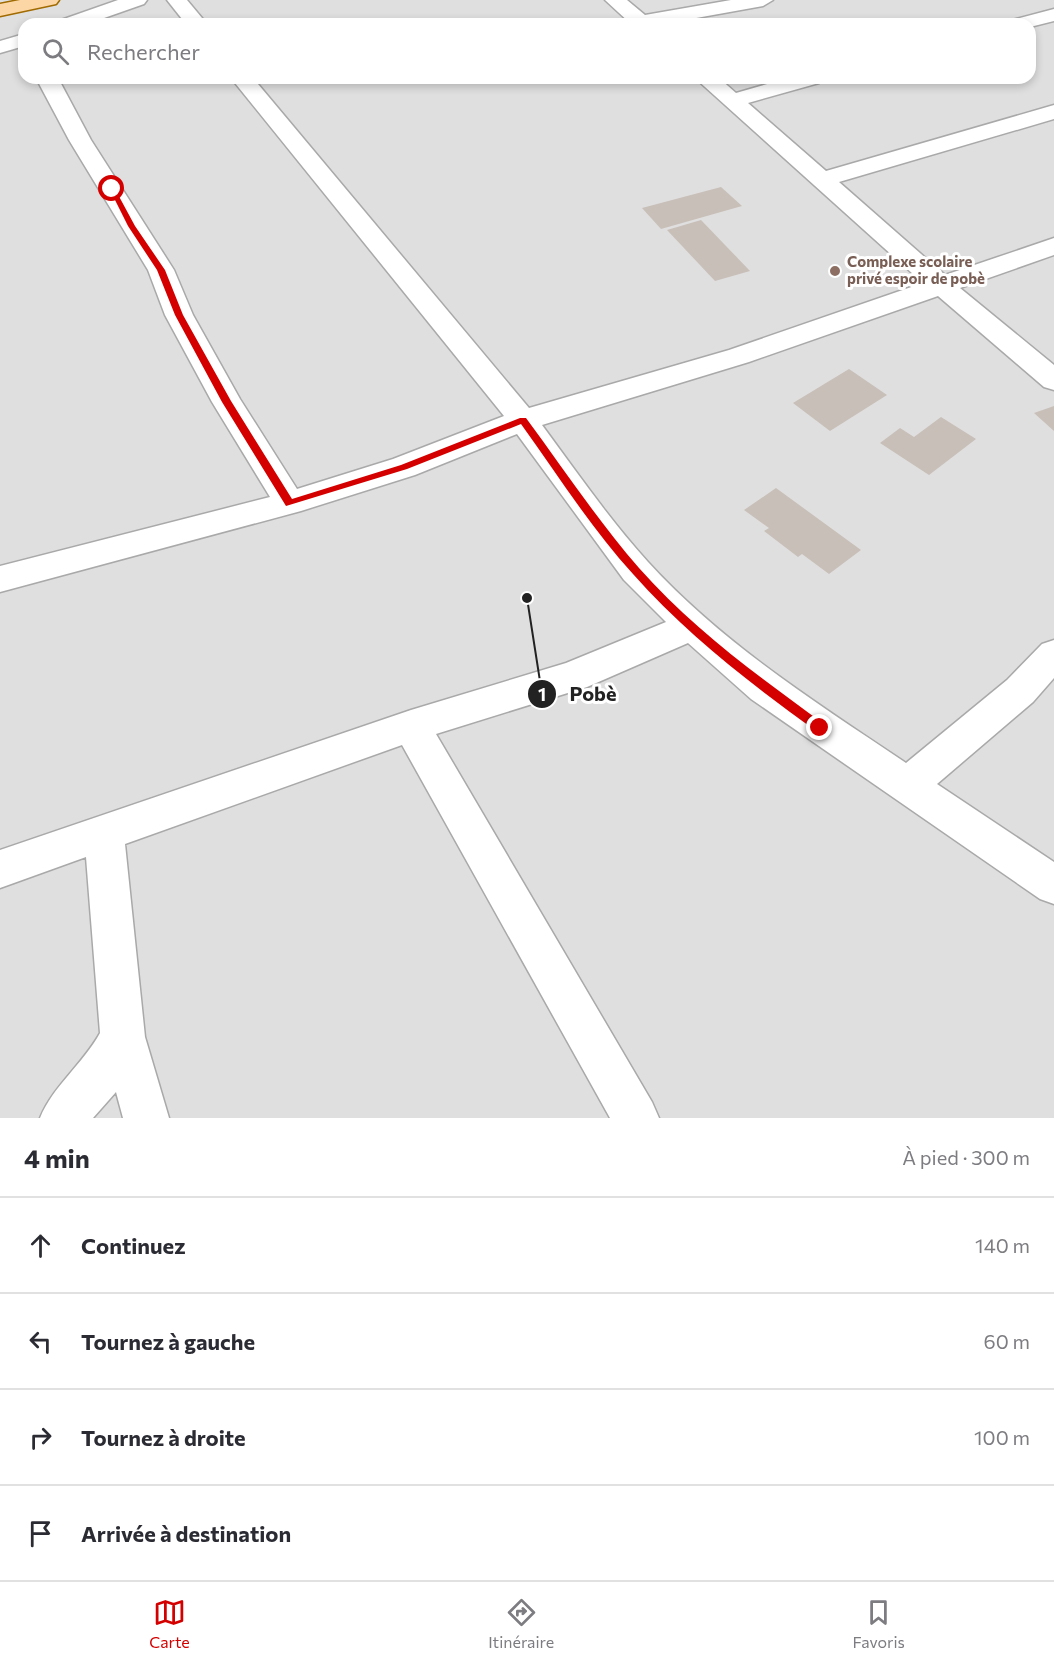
<!DOCTYPE html>
<html lang="fr">
<meta charset="utf-8">
<style>
:root{--surface:#fff;--page:#f2f2f3;--text:#2b2b33;--muted:#7c7c81;--line:#e1e1e2;--accent:#d40000}
body{margin:0;font-family:Commissioner,sans-serif;background:var(--page);color:var(--text)}
.stop{position:absolute;width:18px;height:18px;margin:-14px;border:4px solid #d40000;border-radius:50%;background:#fff}
.stop.end{background:#d40000;border-color:#fff;box-shadow:0 2px 6px #0008}
.list{margin:0;padding:0;list-style:none}
h2{display:flex;justify-content:space-between;align-items:center;height:78px;margin:0;padding:0 24px;font-size:26px}
h2 small{font-size:20px;font-weight:400;color:var(--muted)}
.list li{display:grid;grid-template-columns:39px 1fr auto;gap:18px;align-items:center;box-sizing:border-box;height:96px;padding:0 24px;border-top:2px solid var(--line)}
.list b{display:block;font-size:22px;white-space:nowrap}
.list em{font-size:20px;font-style:normal;color:var(--muted)}
.icon{flex:none;width:33px;height:33px;fill:none;stroke:currentColor;stroke-width:2;stroke-linecap:round;stroke-linejoin:round}
.map{position:relative;flex:none;width:1054px;height:1118px;overflow:hidden}
.search{position:absolute;background:var(--surface);box-shadow:0 3px 9px #0003;left:18px;right:18px;top:18px;height:66px;display:flex;align-items:center;gap:15px;box-sizing:border-box;padding:0 21px;border-radius:18px;color:var(--muted);font-size:22px}
.sheet{height:462px;background:var(--surface)}
nav{display:flex;justify-content:space-around;align-items:center;box-sizing:border-box;height:84px;border-top:2px solid var(--line);background:var(--surface);font-size:16px;color:var(--muted)}
nav a{display:grid;justify-items:center;gap:3px}
nav .on{color:var(--accent)}
.map>svg:first-child{display:block}
</style>
<div class="map">
<svg width="1054" height="1118" viewBox="0 0 1054 1118">
<rect width="100%" height="100%" fill="#f2efe9"/>
<path fill="#e0dfdf" fill-rule="evenodd" d="M 0,0 L 1054,0 L 1054,1118 L 0,1118 ZM 24,24 L 1030,24 L 1030,78 L 24,78 Z"/>
<g fill="#c7bfb8">
<path d="M 721,187 L 742,206 L 661,229 L 642,208 Z"/>
<path d="M 701,220 L 750,271 L 715,281 L 667,230 Z"/>
<path d="M 849,369 L 887,395 L 830,431 L 793,403 Z"/>
<path d="M 1054,406 L 1054,431 L 1034,413 Z"/>
<path d="M 941,417 L 976,439 L 929,475 L 880,443 L 900,428 L 914,437 Z"/>
<path d="M 776,488 L 861,550 L 829,574 L 802,554 L 798,557 L 764,531 L 769,528 L 744,510 Z"/>
</g>
<g fill="none" stroke-linecap="round" stroke-linejoin="round">
<defs>
<g id="street">
<path d="M 118,0 L 147,0 L 144,4 L 87,24 L 58,24 L 61,20 Z"/>
<path d="M 167,0 L 187,0 L 207,24 L 186,24 Z"/>
<path d="M 605,0 L 627,0 L 645,15 L 731,0 L 773,0 L 763,6 L 663,24 L 631,24 Z"/>
<path d="M 1054,9 L 1054,21 L 1030,27 L 1030,24 L 1009,24 L 1012,20 Z"/>
<path d="M 24,34 L 24,46 L 0,53 L 0,41 Z"/>
<path d="M 36,78 L 58,78 L 91,140 L 174,270 L 193,315 L 240,399 L 297,489 L 393,459 L 504,416 L 231,78 L 253,78 L 529,408 L 729,350 L 923,283 L 695,78 L 719,78 L 736,93 L 788,78 L 822,78 L 819,83 L 748,103 L 826,171 L 1054,105 L 1054,119 L 839,182 L 945,275 L 1054,238 L 1054,255 L 960,288 L 1054,365 L 1054,390 L 1044,387 L 938,296 L 749,362 L 542,425 C 576,471 609,519 648,562 C 722,643 815,702 906,763 L 1007,680 L 1042,644 L 1054,640 L 1054,678 L 1033,702 L 937,784 L 1054,862 L 1054,904 L 1040,899 L 751,699 L 688,643 L 587,687 L 436,734 L 652,1102 L 659,1118 L 610,1118 L 402,745 L 125,844 L 145,1037 L 169,1118 L 123,1118 L 116,1092 L 93,1118 L 40,1118 C 53,1086 83,1064 100,1033 L 86,857 L 0,888 L 0,850 L 411,710 L 566,663 L 666,622 L 624,580 L 517,434 L 415,475 L 301,511 L 0,592 L 0,566 L 270,497 L 212,402 L 165,315 L 148,270 L 69,140 Z"/>
</g>
<path id="primary" d="M 20,0 L 59,0 L 56,4 L 0,16 L 0,4 Z"/>
</defs>
<use href="#street" stroke="#a9a9a9" stroke-width="3"/>
<use href="#primary" stroke="#a06b00" stroke-width="3"/>
<use href="#street" fill="#fff" fill-rule="evenodd"/>
<use href="#primary" fill="#fcd6a4" fill-rule="evenodd"/>
</g>
<path fill="#d40000" d="M 109,188 L 115,189 L 135,226 L 165,270 L 183,315 L 231,401 L 292,499 L 401,465 L 520,418 L 526,418 C 563,468 598,521 639,568 C 692,628 759,677 824,724 L 824,731 L 816,731 C 751,684 686,634 633,574 C 591,528 557,474 521,424 L 407,469 L 286,506 L 222,402 L 175,315 L 157,270 L 128,226 Z"/>
<circle fill="#8d6e63" stroke="#fff" stroke-width="2" cx="835" cy="271" r="6"/>
<g text-anchor="middle" stroke-width="6" stroke-linejoin="round" paint-order="stroke">
<g font-size="15" font-weight="bold" fill="#785e54" stroke="#fff" text-anchor="start">
<text x="847" y="267">Complexe scolaire<tspan x="847" dy="17">privé espoir de pobè</tspan></text>
</g>
</g>
<path fill="none" stroke="#222" stroke-width="2" d="M527 598L542 694"/>
<g fill="#222" stroke="#fff" stroke-width="2">
<circle cx="527" cy="598" r="6"/>
<circle cx="542" cy="694" r="15"/>
</g>
<g font-size="18" text-anchor="middle" font-weight="bold" fill="#fff">
<text x="542" y="701">1</text>
</g>
<g font-size="20" text-anchor="middle" font-weight="bold" fill="#222" stroke="#fff" stroke-width="6" stroke-linejoin="round" paint-order="stroke">
<text x="593" y="701">Pobè</text>
</g>
</svg>
<div class="stop" style="left:112px;top:189px"></div>
<div class="stop end" style="left:820px;top:728px"></div>
<div class="search"><svg class="icon" aria-label="search" viewBox="0 0 24 24"><circle cx="10" cy="10" r="6"/><path d="M15 15l6 6"/></svg>Rechercher</div>
</div>
<section class="sheet">
<h2>4 min<small>À pied · 300 m</small></h2>
<ul class="list">
<li><svg class="icon" aria-label="ahead" viewBox="0 0 24 24"><path d="M12 20V5M6 11l6-6 6 6"/></svg><div><b>Continuez</b></div><em>140 m</em></li>
<li><svg class="icon" aria-label="left" viewBox="0 0 24 24"><path d="M17 20v-9H6M10 6l-5 5 5 5"/></svg><div><b>Tournez à gauche</b></div><em>60 m</em></li>
<li><svg class="icon" aria-label="right" viewBox="0 0 24 24"><path d="M7 20v-9h11M14 6l5 5-5 5"/></svg><div><b>Tournez à droite</b></div><em>100 m</em></li>
<li><svg class="icon" aria-label="arrive" viewBox="0 0 24 24"><path d="M6 21V4h12l-3 4 3 4H6"/></svg><div><b>Arrivée à destination</b></div></li>
</ul>
</section>
<nav>
<a class="on"><svg class="icon" aria-label="map" viewBox="0 0 24 24"><path d="M3 6l6-2 6 2 6-2v14l-6 2-6-2-6 2zM9 4v14M15 6v14"/></svg>Carte</a>
<a><svg class="icon" aria-label="directions" viewBox="0 0 24 24"><path d="M12 3l9 9-9 9-9-9zM9 14v-3h6M13 9l2 2-2 2"/></svg>Itinéraire</a>
<a><svg class="icon" aria-label="saved" viewBox="0 0 24 24"><path d="M7 4h10v16l-5-4-5 4z"/></svg>Favoris</a>
</nav>
